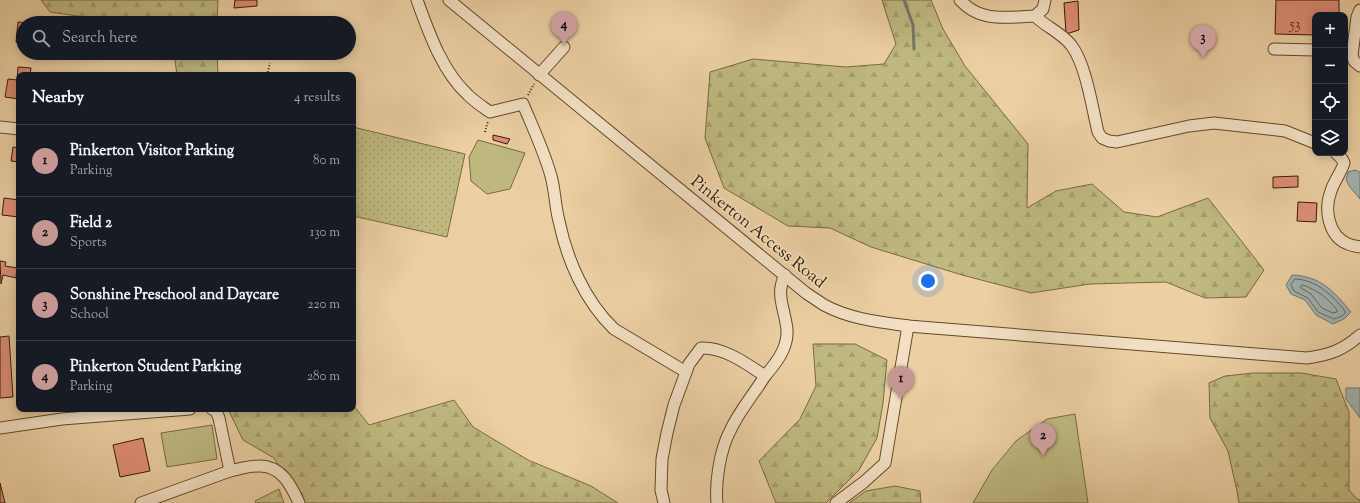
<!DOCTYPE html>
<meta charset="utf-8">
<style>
:root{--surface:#171b24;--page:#20242c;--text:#f1f3f6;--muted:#9ea1a6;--line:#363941;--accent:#c59692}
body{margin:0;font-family:"Sorts Mill Goudy",serif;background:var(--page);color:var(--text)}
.controls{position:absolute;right:12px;top:12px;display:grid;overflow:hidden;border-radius:8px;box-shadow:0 2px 10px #0003}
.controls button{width:36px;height:36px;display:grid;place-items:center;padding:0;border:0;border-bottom:1px solid var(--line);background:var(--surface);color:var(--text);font:20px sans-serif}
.you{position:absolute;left:928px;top:281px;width:14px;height:14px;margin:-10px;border:3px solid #fff;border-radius:50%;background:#1a73e8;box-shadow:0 0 0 6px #1a73e833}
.badge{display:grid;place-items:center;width:26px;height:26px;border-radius:50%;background:var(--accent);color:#111;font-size:13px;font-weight:700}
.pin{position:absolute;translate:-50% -33px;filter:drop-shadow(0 1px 2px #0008)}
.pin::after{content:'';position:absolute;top:21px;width:14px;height:12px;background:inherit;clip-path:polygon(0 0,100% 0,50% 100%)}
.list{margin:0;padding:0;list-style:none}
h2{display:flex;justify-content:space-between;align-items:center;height:52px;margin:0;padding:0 16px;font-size:17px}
h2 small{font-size:13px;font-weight:400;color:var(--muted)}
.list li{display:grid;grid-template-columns:26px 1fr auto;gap:12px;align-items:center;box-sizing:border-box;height:72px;padding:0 16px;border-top:1px solid var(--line)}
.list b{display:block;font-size:15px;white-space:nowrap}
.list p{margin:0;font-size:13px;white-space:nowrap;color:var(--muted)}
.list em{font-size:13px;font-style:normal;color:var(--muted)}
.icon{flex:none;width:22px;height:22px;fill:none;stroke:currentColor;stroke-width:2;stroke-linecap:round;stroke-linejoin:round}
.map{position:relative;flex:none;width:1360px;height:503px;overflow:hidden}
.search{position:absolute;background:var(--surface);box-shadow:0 2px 10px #0003;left:16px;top:16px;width:340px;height:44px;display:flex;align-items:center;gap:10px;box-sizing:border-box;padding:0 14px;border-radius:22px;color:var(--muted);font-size:15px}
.panel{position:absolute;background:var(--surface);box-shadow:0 2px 10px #0003;left:16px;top:72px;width:340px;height:340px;border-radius:8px}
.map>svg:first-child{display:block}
</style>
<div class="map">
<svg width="1360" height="503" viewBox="0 0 1360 503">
<defs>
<pattern id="forest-firs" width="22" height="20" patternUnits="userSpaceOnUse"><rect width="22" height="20" fill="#bfb980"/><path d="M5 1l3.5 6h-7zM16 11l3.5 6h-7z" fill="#a59e6d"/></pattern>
<pattern id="park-dots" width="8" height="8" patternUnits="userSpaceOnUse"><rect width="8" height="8" fill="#bfb980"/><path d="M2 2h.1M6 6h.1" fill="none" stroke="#a59e6d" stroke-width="1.8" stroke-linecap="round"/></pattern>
</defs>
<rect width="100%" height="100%" fill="#ecd0a4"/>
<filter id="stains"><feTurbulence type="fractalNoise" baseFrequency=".005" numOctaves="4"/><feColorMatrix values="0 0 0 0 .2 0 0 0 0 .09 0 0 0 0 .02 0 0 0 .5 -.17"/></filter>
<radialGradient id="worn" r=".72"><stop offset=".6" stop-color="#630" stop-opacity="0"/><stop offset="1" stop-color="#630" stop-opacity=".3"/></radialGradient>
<g fill="#bfb980" stroke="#796a41">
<path d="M 478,140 L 525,153 L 510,189 L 487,194 L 471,181 L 469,157 Z"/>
<path d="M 1075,414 L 1088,503 L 973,503 L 992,470 L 1016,441 L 1047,419 Z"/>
<path d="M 212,425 L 217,459 L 167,467 L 161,433 Z"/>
</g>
<g fill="url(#forest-firs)" stroke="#796a41">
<path d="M 41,0 L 218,0 L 217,23 L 125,23 L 50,12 Z"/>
<path d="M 882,0 L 931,0 L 943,29 L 965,66 L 1028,144 L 1027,208 L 1056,191 L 1092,184 L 1124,212 L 1157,217 L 1208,198 L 1264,270 L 1246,297 L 1205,298 L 1166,282 L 1090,284 L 1031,293 L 962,275 L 871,247 L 830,228 L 788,226 L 724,188 L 705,138 L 710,72 L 753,59 L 846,67 L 884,64 L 896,44 Z"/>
<path d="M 174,53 L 217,53 L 218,75 L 177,75 Z"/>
<path d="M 813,344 L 855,344 L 887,360 L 883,403 L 877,438 L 859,470 L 826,503 L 776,503 L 759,461 L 800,419 L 816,386 Z"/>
<path d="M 1254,373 L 1301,373 L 1336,379 L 1349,412 L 1349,490 L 1357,499 L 1360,500 L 1360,503 L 1239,503 L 1237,491 L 1228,451 L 1210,418 L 1209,383 L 1225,376 Z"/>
<path d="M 454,400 L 473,427 L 528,460 L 591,486 L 618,503 L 300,503 L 274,458 L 243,440 L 228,409 L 353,409 L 353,405 L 369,425 Z"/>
<path d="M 895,486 L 920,491 L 921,503 L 849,503 L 866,491 Z"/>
<path d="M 279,489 L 284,503 L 256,503 L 255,501 Z"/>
</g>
<path fill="url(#park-dots)" stroke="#796a41" d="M 353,127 L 465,154 L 447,237 L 353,216 Z"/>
<g fill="#9fb3b3" stroke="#74776c">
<path d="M 1355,170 L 1360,172 L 1360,199 L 1350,187 L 1346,180 L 1348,172 Z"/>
<path d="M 1292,275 C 1320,276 1334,291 1351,312 L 1344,319 L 1333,324 L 1316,315 L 1305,300 L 1291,294 L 1286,285 Z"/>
<path d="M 1346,388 L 1360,388 L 1360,418 L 1346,399 Z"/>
</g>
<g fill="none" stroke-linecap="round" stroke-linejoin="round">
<g stroke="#69685a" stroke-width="1">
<path d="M 1295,279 C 1317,280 1332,295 1345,311 L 1345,313 L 1342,316 L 1334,319 L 1318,312 L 1308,298 L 1294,291 L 1291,285 Z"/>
<path d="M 1303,285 C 1317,290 1328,298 1337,310 L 1337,312 L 1333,313 L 1322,308 L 1311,294 L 1301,288 L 1301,286 Z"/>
</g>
<path stroke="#74776c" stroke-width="3" d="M 904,0 L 913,25 L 914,49"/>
</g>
<g fill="#df8e78" stroke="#331c02">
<path d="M 235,0 L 257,0 L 257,6 L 234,8 Z"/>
<path d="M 1276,0 L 1339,0 L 1339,15 L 1315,15 L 1315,35 L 1275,34 Z"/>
<path d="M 1078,1 L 1079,30 L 1066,34 L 1064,3 Z"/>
<path d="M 18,22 L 30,23 L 23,23 L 23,43 L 16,42 Z"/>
<path d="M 18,67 L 31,68 L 30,75 L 19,75 L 19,99 L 5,97 L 8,79 L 17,80 Z"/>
<path d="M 493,135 L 510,139 L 507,144 L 493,140 Z"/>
<path d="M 13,147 L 19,148 L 19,162 L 11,161 Z"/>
<path d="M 1298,176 L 1298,187 L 1273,188 L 1273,177 Z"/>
<path d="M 4,198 L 19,200 L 19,217 L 2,215 Z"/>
<path d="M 1298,202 L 1317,203 L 1316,222 L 1297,221 Z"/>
<path d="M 0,261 L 6,262 L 5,266 L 17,268 L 16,278 L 3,275 L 1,284 Z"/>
<path d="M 9,336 L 13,397 L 0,398 L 0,337 Z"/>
<path d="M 143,438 L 150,471 L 120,477 L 113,445 Z"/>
<path d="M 0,483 L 5,503 L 0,503 Z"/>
</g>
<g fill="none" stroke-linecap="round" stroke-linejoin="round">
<defs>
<g id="minor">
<path d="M 417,0 C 429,33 442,71 468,95 C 475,102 483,107 490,112 L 523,104 C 533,128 544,151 551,176 C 555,190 555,206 559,221 C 567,260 585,301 614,329 L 686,372"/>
<path d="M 449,0 L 806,293 C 812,297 818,301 824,305 C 850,319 879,322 908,326 L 885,463 L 864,482 L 836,503"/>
<path d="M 960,0 C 981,23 1006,17 1035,16 L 1043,9 L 1045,0"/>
<path d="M 1360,10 L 1357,17 L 1352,55 L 1354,61 L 1360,66"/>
<path d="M 1035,16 C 1046,27 1062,33 1071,45 C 1086,64 1092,107 1098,132 L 1102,138 L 1109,141 L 1117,142 L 1189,126 L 1214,123 L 1285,131 L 1315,143"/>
<path d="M 1274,49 L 1315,50"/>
<path d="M 539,75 L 564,47"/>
<path d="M 0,127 L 19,129"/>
<path d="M 1336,153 L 1342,159 L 1344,163 C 1341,173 1334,181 1331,191 C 1324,209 1328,236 1348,244 C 1352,246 1356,246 1360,247"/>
<path d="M 908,326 L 1307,358 C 1330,355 1343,350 1360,335"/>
<path d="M 765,376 C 778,361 791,344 786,323 C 783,305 776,293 785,275"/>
<path d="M 0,428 L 62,419 L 190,409"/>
<path d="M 230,471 C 239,469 249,466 258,466 C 281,465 291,485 299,503"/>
<path d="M 141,503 L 230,471 L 219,418 L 216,411 L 212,409"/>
<path d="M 664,503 L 661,490 L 662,459 L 667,433 L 674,405 L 689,364 L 701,348 C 724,347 747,364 765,376 C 754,394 739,411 730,431 C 720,450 715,482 717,503"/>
</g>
</defs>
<use href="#minor" stroke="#61492a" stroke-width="13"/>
<g stroke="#331c02" stroke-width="2" stroke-dasharray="1 2" stroke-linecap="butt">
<path d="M 267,75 L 270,63"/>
<path d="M 528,95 L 534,84"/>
<path d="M 485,132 L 488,121"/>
</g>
<use href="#minor" stroke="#f3e0c4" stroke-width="11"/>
</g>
<g text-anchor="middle" stroke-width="3" stroke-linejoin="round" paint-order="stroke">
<g font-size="15" fill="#5e3820">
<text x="1295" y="29">53</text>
</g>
<g font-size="17" fill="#331c02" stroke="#f3e0c4">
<text transform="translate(759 231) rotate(39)" y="6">Pinkerton Access Road</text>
</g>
</g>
<rect width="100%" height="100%" filter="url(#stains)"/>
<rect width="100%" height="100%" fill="url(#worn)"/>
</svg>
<div class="controls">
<button>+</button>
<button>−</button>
<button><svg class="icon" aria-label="locate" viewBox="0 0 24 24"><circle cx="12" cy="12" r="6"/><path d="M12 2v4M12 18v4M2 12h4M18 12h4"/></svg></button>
<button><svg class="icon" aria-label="layers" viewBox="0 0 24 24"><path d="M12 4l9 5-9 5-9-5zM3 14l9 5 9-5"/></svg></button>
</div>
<div class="you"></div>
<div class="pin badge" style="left:901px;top:399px">1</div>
<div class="pin badge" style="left:1043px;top:456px">2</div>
<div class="pin badge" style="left:1203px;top:58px">3</div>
<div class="pin badge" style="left:564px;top:45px">4</div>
<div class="search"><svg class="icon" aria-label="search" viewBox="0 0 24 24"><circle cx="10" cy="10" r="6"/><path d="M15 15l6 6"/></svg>Search here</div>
<section class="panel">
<h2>Nearby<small>4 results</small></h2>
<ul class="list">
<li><span class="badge">1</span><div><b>Pinkerton Visitor Parking</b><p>Parking</p></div><em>80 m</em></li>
<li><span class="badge">2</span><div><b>Field 2</b><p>Sports</p></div><em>130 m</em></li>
<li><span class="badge">3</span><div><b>Sonshine Preschool and Daycare</b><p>School</p></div><em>220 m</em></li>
<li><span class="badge">4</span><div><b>Pinkerton Student Parking</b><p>Parking</p></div><em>280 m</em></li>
</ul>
</section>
</div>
